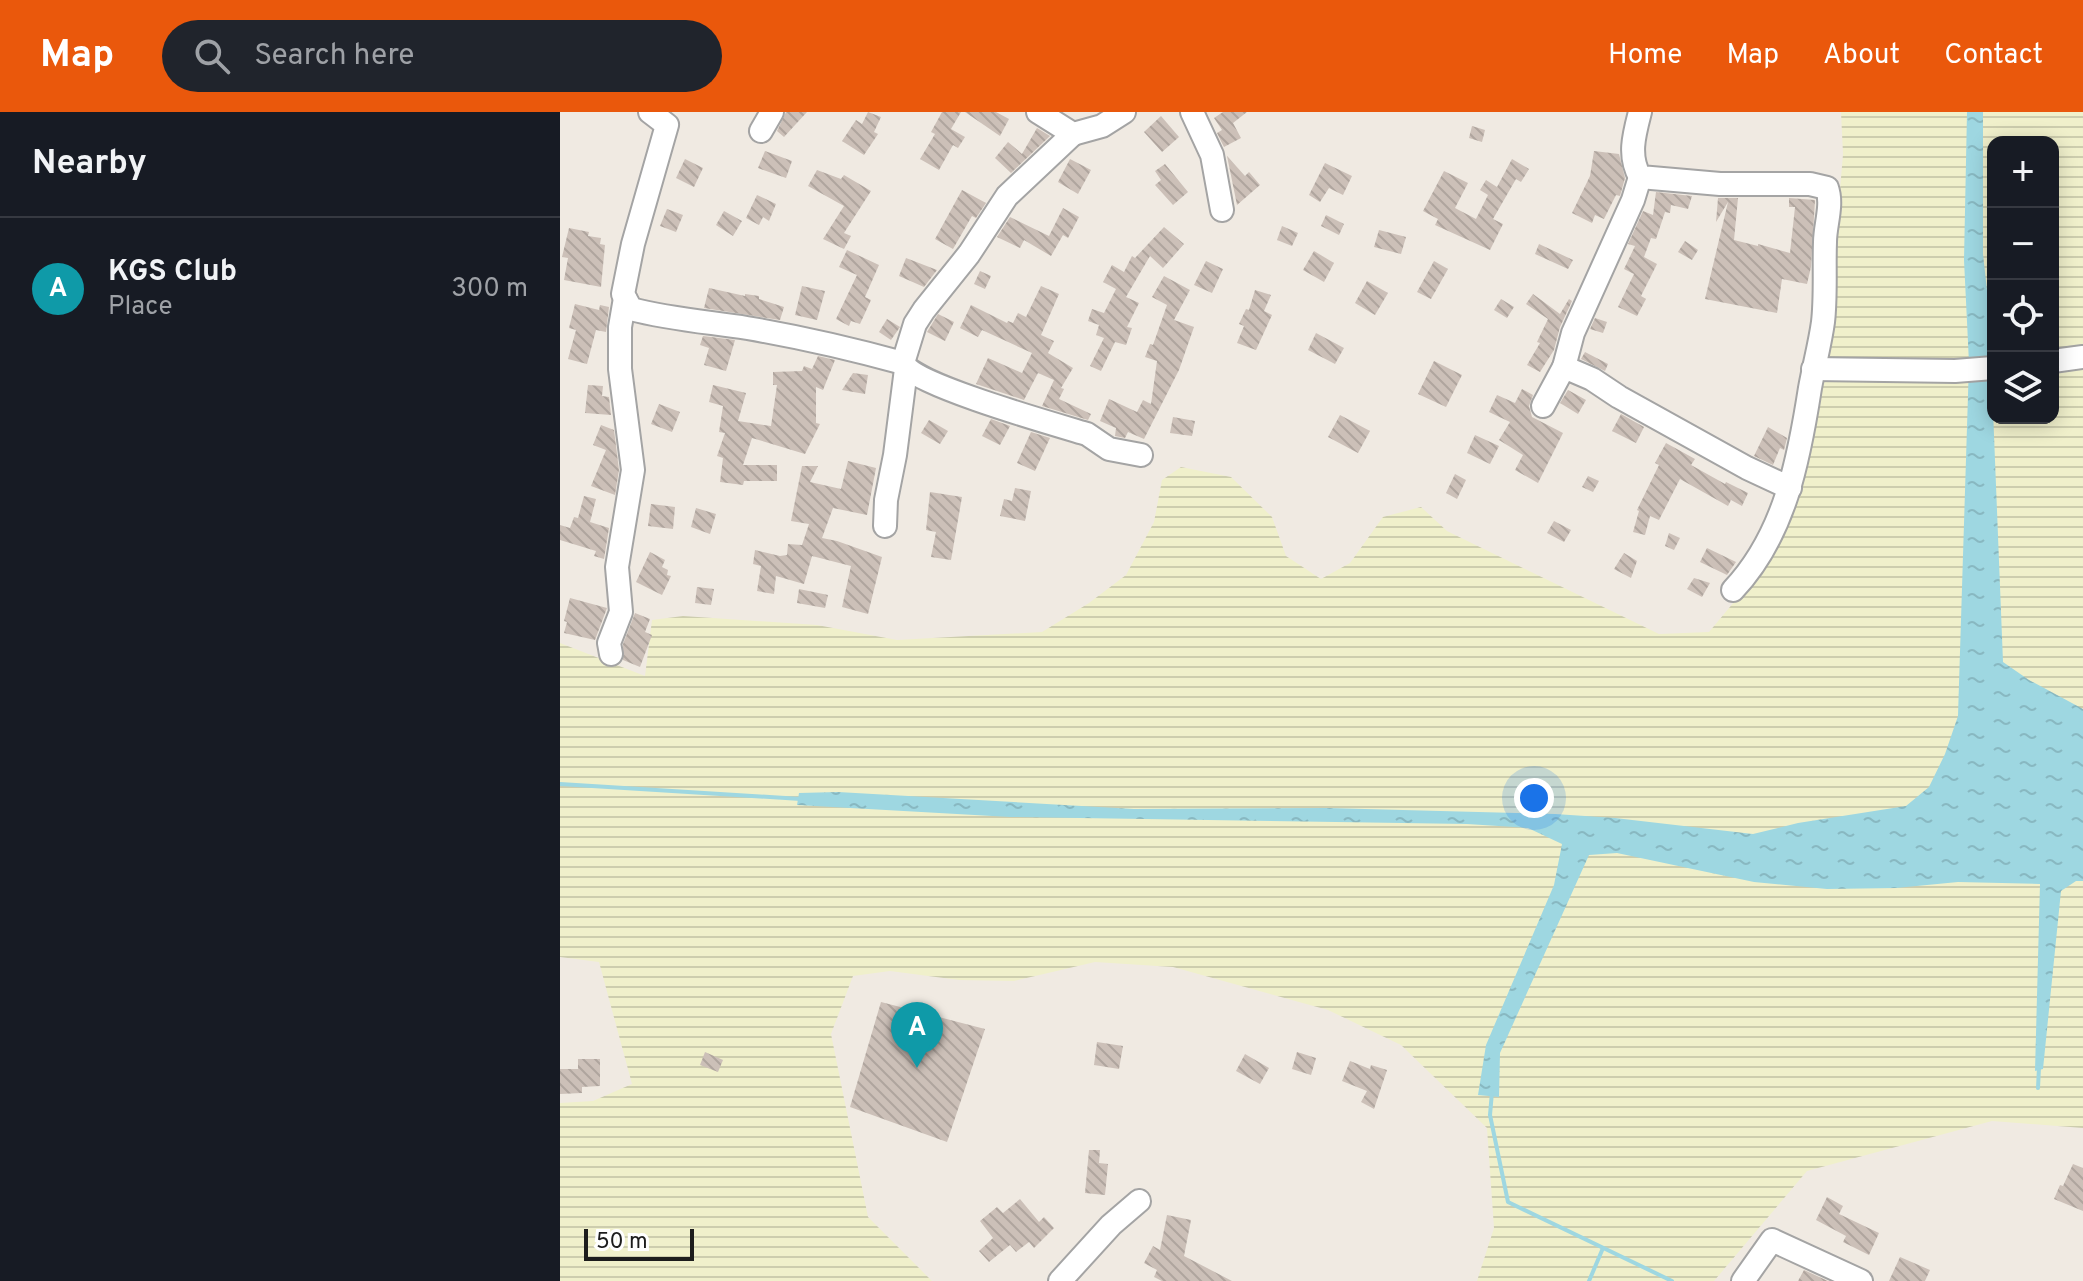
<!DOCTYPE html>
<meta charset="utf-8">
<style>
:root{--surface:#171b24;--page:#20242c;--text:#f1f3f6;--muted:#9ea1a6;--line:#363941;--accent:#ea580c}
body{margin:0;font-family:Overpass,sans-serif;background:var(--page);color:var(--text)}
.controls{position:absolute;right:24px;top:24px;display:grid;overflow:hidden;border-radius:16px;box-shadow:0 4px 20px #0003}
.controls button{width:72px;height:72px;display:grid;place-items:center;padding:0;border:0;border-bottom:2px solid var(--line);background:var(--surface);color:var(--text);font:40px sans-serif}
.scale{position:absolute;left:24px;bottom:20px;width:110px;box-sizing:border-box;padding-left:8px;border:4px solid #1d1d1d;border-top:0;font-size:22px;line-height:28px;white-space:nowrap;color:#1d1d1d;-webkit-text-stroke:6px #fff;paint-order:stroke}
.you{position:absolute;left:974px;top:686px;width:28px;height:28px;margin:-20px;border:6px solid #fff;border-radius:50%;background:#1a73e8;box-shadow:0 0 0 12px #1a73e833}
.badge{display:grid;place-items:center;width:52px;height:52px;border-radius:50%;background:var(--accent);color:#fff;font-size:26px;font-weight:700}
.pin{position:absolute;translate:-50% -66px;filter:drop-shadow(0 2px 4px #0008)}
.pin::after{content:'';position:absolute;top:42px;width:28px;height:24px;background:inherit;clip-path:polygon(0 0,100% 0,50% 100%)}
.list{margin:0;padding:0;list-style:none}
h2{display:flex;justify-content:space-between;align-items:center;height:104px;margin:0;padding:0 32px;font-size:34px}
h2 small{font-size:26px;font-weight:400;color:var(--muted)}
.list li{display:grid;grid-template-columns:52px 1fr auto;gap:24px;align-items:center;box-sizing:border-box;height:144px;padding:0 32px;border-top:2px solid var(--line)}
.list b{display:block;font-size:30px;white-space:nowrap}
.list p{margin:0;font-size:26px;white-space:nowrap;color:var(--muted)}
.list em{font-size:26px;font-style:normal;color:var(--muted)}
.icon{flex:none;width:44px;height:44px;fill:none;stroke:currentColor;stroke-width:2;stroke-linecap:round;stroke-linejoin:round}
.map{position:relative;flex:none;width:1523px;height:1169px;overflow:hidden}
header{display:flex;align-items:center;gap:48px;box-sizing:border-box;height:112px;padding:0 40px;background:var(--accent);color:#fff}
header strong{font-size:38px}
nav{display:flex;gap:44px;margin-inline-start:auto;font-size:28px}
.search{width:560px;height:72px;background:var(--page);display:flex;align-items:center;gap:20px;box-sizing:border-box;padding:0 28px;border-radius:44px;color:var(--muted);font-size:30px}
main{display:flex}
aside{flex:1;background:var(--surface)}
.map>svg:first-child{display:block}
</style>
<header>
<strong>Map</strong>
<div class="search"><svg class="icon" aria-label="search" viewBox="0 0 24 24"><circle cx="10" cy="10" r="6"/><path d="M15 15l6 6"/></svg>Search here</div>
<nav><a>Home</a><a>Map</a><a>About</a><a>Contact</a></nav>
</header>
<main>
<aside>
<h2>Nearby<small></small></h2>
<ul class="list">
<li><span class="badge" style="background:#0f9aa8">A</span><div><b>KGS Club</b><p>Place</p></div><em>300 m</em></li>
</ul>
</aside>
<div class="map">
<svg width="1523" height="1169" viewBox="0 0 1523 1169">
<defs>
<pattern id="farmland-rules" width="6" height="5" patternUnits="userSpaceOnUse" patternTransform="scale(2)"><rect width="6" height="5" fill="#f0f0cb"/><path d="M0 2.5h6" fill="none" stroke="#cdcdae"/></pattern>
<pattern id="water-ripples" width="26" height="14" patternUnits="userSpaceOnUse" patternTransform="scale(2)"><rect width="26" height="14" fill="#9ed7e1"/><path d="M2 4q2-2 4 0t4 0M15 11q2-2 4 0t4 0" fill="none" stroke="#88b8c1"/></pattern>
<pattern id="building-back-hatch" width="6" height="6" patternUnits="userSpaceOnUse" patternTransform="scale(2)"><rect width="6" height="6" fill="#ccc0b8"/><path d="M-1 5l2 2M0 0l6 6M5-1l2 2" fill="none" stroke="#afa59e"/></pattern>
</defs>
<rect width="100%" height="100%" fill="#f0eae2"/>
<path fill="url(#farmland-rules)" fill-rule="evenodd" d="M 1281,0 L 1523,0 L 1523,1016 L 1432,1009 L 1247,1059 L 1154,1169 L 917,1169 L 934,1116 L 927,1016 L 841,933 L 768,898 L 613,855 L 535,850 L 454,869 L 399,868 L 330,859 L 293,864 L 271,922 L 308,1105 L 372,1169 L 0,1169 L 0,991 L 33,989 L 72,972 L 39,850 L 0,845 L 0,531 L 85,564 L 92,508 L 123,504 L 257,513 L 337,528 L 482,520 L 529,491 L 566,463 L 594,410 L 602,368 L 621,355 L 671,365 L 712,405 L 726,444 L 761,467 L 790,451 L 823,405 L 861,395 L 887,419 L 1099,522 L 1149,520 L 1189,472 L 1270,198 L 1283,42 ZM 1433,30 L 1493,30 L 1493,306 L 1433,306 Z"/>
<path fill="url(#water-ripples)" d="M 1407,0 L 1423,0 L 1423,142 L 1429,197 L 1443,550 L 1469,568 L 1523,597 L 1523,769 L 1516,769 L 1501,779 L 1483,957 L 1475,959 L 1480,772 L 1398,770 L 1336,776 L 1267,777 L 1194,770 L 1057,741 L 1029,743 L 940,941 L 939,985 L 918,983 L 926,933 L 994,773 L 1002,732 L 968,716 L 907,712 L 450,705 L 237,693 L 239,681 L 278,680 L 574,697 L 767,696 L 995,702 L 1055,706 L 1193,722 L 1238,711 L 1346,694 L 1369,675 L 1385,642 L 1398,604 L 1409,251 L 1404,148 Z"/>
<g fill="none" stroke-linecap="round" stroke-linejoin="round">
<g stroke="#9ed7e1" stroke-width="4">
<path d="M 0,672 L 241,687"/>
<path d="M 1478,976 L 1479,955"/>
<path d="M 932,980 L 930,1003 L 948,1090 L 1112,1169"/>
<path d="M 1029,1169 L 1043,1136"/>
</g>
</g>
<g fill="url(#building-back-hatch)">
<path d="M 226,0 L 247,0 L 224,25 L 217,19 Z"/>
<path d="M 308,0 L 321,5 L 314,20 L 318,22 L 304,43 L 282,29 L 296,8 L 302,12 Z"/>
<path d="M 382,0 L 401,0 L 391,17 L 405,25 L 398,36 L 393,33 L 379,58 L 360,47 L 375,22 L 371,20 Z"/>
<path d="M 405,0 L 436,0 L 449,7 L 440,24 Z"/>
<path d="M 663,0 L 687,0 L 673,11 L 681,26 L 664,35 L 657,21 L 662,18 L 654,6 Z"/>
<path d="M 601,4 L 619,25 L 602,40 L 584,20 Z"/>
<path d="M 912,14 L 925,18 L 922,30 L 909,26 Z"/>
<path d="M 477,16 L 490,24 L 451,61 L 435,46 L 448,30 L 462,42 Z"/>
<path d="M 205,39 L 232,49 L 226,66 L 198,56 Z"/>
<path d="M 1034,39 L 1059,42 L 1065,66 L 1060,84 L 1056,83 L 1044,107 L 1035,103 L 1032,111 L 1012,101 L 1030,64 Z"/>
<path d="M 667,44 L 685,64 L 689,60 L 700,73 L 677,93 Z"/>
<path d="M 125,47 L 143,56 L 134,75 L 116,66 Z"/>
<path d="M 510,47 L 531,58 L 518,82 L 498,70 Z"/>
<path d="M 952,47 L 969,57 L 961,70 L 956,67 L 933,107 L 943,112 L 930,138 L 875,113 L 878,107 L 863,99 L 884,59 L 908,71 L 895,96 L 916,107 L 928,83 L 920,78 L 926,68 L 937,75 Z"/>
<path d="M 765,51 L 792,64 L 783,83 L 769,76 L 760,90 L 749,83 Z"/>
<path d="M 605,52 L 628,80 L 613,93 L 595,73 L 601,68 L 595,59 Z"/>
<path d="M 257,58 L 281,67 L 284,63 L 311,79 L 284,121 L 291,124 L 284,137 L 263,127 L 284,94 L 248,74 Z"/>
<path d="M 402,78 L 426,91 L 416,106 L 412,104 L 393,137 L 375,127 Z"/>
<path d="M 1096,80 L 1132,84 L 1128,97 L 1111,93 L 1110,101 L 1105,100 L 1096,127 L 1091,126 L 1084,145 L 1097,152 L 1081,184 L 1086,187 L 1077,204 L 1058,195 L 1074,162 L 1064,157 L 1075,134 L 1068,132 L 1083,99 L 1093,103 Z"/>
<path d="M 197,83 L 216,92 L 209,109 L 203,105 L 199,113 L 186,106 Z"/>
<path d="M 1158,86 L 1178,86 L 1174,128 L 1198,134 L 1198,132 L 1230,141 L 1235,95 L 1229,95 L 1229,86 L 1255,88 L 1251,155 L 1247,172 L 1222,167 L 1217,201 L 1145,187 L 1168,90 L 1156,110 Z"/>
<path d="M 503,96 L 519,105 L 508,126 L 503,123 L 491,144 L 464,128 L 460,136 L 437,125 L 450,105 L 489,124 Z"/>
<path d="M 107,97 L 123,103 L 116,120 L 100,114 Z"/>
<path d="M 164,99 L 182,109 L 173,124 L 156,113 Z"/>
<path d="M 766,103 L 784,112 L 779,123 L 761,114 Z"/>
<path d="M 722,114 L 738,121 L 732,134 L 717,128 Z"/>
<path d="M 604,115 L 624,132 L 603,156 L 590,144 L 566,185 L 579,191 L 567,215 L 572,216 L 566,233 L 555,230 L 541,259 L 530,254 L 544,226 L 536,223 L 539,213 L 528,209 L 532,197 L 544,201 L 556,177 L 543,170 L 552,153 L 564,160 L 572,144 L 575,146 Z"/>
<path d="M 9,116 L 29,120 L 28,124 L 41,126 L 40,132 L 45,133 L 41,175 L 4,168 L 8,146 L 2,145 Z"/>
<path d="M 819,118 L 846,125 L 841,142 L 814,135 Z"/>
<path d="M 1125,129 L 1138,138 L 1132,148 L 1118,140 Z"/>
<path d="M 979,132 L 1013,148 L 1008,157 L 975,142 Z"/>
<path d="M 287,138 L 319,153 L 305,185 L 311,188 L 300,212 L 291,209 L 289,214 L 276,207 L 297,163 L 279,155 Z"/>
<path d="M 754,139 L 774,151 L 764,170 L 743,158 Z"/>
<path d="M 346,146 L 377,158 L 364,175 L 339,164 Z"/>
<path d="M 646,149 L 663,157 L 652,181 L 634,173 Z"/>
<path d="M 874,149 L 888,157 L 871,187 L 857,180 Z"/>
<path d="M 420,159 L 431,164 L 425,177 L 414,172 Z"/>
<path d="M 604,164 L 630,178 L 614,208 L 634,215 L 619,258 L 584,327 L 568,320 L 565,326 L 555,324 L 556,316 L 540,309 L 549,287 L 577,300 L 583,288 L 591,292 L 597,249 L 585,245 L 590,232 L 593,233 L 607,193 L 592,185 Z"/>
<path d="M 807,169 L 828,181 L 815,203 L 795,191 Z"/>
<path d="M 242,174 L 265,179 L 257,208 L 235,203 Z"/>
<path d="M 481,174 L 499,182 L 481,223 L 494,229 L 488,241 L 513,256 L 501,276 L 504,277 L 499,287 L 531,302 L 528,308 L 482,294 L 494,268 L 478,261 L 464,288 L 416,272 L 428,246 L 462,261 L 472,241 L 422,218 L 418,225 L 400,216 L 411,193 L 447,211 L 448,209 L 453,211 L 458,201 L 466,205 Z"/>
<path d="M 149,176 L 185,184 L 185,182 L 199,184 L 199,187 L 224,195 L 220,208 L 144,196 Z"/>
<path d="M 695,178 L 711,183 L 704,199 L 712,203 L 696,238 L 677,231 L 684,214 L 679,212 L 686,197 L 689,198 Z"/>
<path d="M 973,182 L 1000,202 L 1009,187 L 1012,189 L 1000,215 L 994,238 L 980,260 L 967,253 L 980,231 L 977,230 L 988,207 L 966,192 Z"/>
<path d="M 941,187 L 954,195 L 947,206 L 934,198 Z"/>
<path d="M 15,192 L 39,198 L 40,193 L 49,195 L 46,220 L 36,218 L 27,252 L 8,247 L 16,218 L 9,216 Z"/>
<path d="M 378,202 L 394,210 L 385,229 L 367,220 Z"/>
<path d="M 1035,206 L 1047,210 L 1043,221 L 1030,217 Z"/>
<path d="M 327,207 L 340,215 L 331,228 L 319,220 Z"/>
<path d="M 756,221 L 784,236 L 775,252 L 748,238 Z"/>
<path d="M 143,224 L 175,228 L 166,259 L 144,253 L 149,236 L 140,233 Z"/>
<path d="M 1025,240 L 1048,252 L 1045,259 L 1021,247 Z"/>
<path d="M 258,244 L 275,248 L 263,278 L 256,275 L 256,311 L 260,312 L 245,342 L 192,326 L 183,353 L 217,353 L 217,369 L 184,369 L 183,373 L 160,370 L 163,346 L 157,344 L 165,321 L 159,320 L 163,294 L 149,290 L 153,273 L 186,281 L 178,309 L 211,314 L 217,273 L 213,273 L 213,260 L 242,259 L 244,254 L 252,257 Z"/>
<path d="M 874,249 L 902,263 L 886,295 L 858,282 Z"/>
<path d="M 293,261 L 308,263 L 305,282 L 282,278 Z"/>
<path d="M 28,273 L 43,274 L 42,284 L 49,285 L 51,303 L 25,301 Z"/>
<path d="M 962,277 L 973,283 L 969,294 L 972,305 L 1003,321 L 978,371 L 955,358 L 963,343 L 939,328 L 950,310 L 929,300 L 937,283 L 955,291 Z"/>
<path d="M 1008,278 L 1026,288 L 1018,302 L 1000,291 Z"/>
<path d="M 99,292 L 120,300 L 112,320 L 91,312 Z"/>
<path d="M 1061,302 L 1084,315 L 1076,331 L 1052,319 Z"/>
<path d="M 780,303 L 810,319 L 798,341 L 768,325 Z"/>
<path d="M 613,305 L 635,309 L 632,324 L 610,321 Z"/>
<path d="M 431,307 L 450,314 L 440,333 L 422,324 Z"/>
<path d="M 369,308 L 388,319 L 380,332 L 361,321 Z"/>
<path d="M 41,313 L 54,318 L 59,358 L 55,383 L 31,374 L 46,338 L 33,333 Z"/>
<path d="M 1208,315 L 1227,326 L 1224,338 L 1220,336 L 1213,353 L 1194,344 Z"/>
<path d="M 471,320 L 490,326 L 475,359 L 457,351 Z"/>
<path d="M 915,323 L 939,334 L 930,352 L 907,341 Z"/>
<path d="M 1106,331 L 1135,347 L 1131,353 L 1165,372 L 1166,370 L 1188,381 L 1182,394 L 1171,388 L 1168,394 L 1120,367 L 1099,408 L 1090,404 L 1085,423 L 1073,420 L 1079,399 L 1077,398 L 1099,353 L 1095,351 Z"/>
<path d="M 288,349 L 316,356 L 307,403 L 273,396 L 262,426 L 277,429 L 322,445 L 308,502 L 282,495 L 291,454 L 252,444 L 244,472 L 216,464 L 214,482 L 197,479 L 201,454 L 193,452 L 195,438 L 220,444 L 227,443 L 228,432 L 242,433 L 249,412 L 231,409 L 242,354 L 258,354 L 250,370 L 281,377 Z"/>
<path d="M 895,362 L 906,368 L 897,387 L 886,381 Z"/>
<path d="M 1028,364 L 1039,369 L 1033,380 L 1022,375 Z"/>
<path d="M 455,376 L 471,379 L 465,409 L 440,404 L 444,387 L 452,389 Z"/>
<path d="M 370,380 L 402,385 L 391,448 L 371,445 L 376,420 L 366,418 Z"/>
<path d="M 24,384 L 36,387 L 30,410 L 49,416 L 44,447 L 34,444 L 36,439 L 0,428 L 0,413 L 10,416 L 14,405 L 18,406 Z"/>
<path d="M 91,392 L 115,395 L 113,417 L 88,414 Z"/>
<path d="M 136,396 L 156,402 L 150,422 L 131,415 Z"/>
<path d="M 994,409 L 1011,418 L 1004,430 L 987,421 Z"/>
<path d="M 1109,421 L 1120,426 L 1114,438 L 1105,434 Z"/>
<path d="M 1147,436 L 1176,450 L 1167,463 L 1140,450 Z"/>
<path d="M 90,440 L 105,448 L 102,455 L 108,458 L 107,463 L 111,464 L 102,483 L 76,470 Z"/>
<path d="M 1064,441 L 1077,449 L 1071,466 L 1054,457 Z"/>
<path d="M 1134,466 L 1150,471 L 1142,485 L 1127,477 Z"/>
<path d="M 137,475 L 154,477 L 151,493 L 135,491 Z"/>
<path d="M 239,477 L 268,483 L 265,496 L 237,491 Z"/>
<path d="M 10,486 L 47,496 L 35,528 L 4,521 L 7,510 L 4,509 Z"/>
<path d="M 75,501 L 90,507 L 85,520 L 92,523 L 80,555 L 63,548 L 63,532 Z"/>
<path d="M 321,890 L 425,917 L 387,1030 L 290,995 Z"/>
<path d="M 537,930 L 563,934 L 559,957 L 534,953 Z"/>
<path d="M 145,940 L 163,948 L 158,960 L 140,953 Z"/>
<path d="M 737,940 L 756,946 L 751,963 L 732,957 Z"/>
<path d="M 685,942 L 709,956 L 700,972 L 676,959 Z"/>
<path d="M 18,947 L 40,947 L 40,974 L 22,975 L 22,981 L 0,982 L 0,957 L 18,957 Z"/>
<path d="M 790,949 L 810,957 L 811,953 L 827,958 L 814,997 L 801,990 L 807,979 L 782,969 Z"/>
<path d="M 529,1038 L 540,1038 L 539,1051 L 548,1052 L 545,1083 L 525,1081 Z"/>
<path d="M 1513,1052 L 1523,1056 L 1523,1099 L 1494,1087 L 1500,1073 L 1503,1074 Z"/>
<path d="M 1267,1085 L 1283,1094 L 1279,1102 L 1319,1121 L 1309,1143 L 1283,1130 L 1286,1124 L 1256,1108 Z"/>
<path d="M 460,1087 L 479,1110 L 484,1105 L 494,1116 L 474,1136 L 469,1130 L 456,1140 L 450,1133 L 429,1150 L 419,1139 L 433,1126 L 420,1109 L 437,1095 L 443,1101 Z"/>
<path d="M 607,1103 L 631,1108 L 624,1144 L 672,1169 L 602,1169 L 594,1165 L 597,1158 L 584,1151 L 593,1134 L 600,1138 Z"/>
<path d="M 1340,1145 L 1370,1158 L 1365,1169 L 1329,1169 Z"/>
<path d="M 1244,1158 L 1268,1169 L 1238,1169 Z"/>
</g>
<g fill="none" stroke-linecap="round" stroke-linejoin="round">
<defs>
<g id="minor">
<path d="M 90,0 L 107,13 L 73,132 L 63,182 L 71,197 C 109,207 148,210 187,216 C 240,225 292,237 343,251 C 354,273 497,313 527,322 L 549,337 L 581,343"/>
<path d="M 478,0 L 513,22 L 542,14 L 564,0"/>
<path d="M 632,0 L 652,43 L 662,98"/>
<path d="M 1080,0 C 1074,23 1068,44 1080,65 L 1160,72 L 1250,72 L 1267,76 C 1273,93 1265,113 1265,130 C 1264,156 1266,184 1263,210 C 1260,232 1254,254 1250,276 C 1239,347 1225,423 1173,478"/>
<path d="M 201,19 L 212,0"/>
<path d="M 1080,65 L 1073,88 L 1013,221 L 1004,255 L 1032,267 L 1059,285 L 1187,356 L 1230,376"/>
<path d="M 1493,249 L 1523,245"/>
<path d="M 343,251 L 355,212 L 364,198 L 409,142 L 447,84 L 513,22"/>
<path d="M 1253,257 L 1395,259 L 1433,256"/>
<path d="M 983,294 L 1004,255"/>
<path d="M 325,414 L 326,388 L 335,343 L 346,257"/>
<path d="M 51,542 L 49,531 L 61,500 L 57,455 L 73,358 L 60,257 L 60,215 L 65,186"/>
<path d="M 500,1169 L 551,1113 L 579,1089"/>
<path d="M 1183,1169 L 1212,1128 L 1301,1169"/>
</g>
</defs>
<use href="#minor" stroke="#a4a4a4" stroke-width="26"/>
<use href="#minor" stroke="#fff" stroke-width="22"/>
</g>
</svg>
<div class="controls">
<button>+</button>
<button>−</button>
<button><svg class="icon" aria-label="locate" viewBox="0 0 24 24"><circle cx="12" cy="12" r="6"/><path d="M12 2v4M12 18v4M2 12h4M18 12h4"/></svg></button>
<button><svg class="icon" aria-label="layers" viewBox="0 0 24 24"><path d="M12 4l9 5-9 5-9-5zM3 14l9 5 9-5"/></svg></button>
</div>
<div class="scale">50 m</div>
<div class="you"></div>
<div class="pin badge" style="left:357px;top:956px;background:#0f9aa8">A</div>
</div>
</main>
